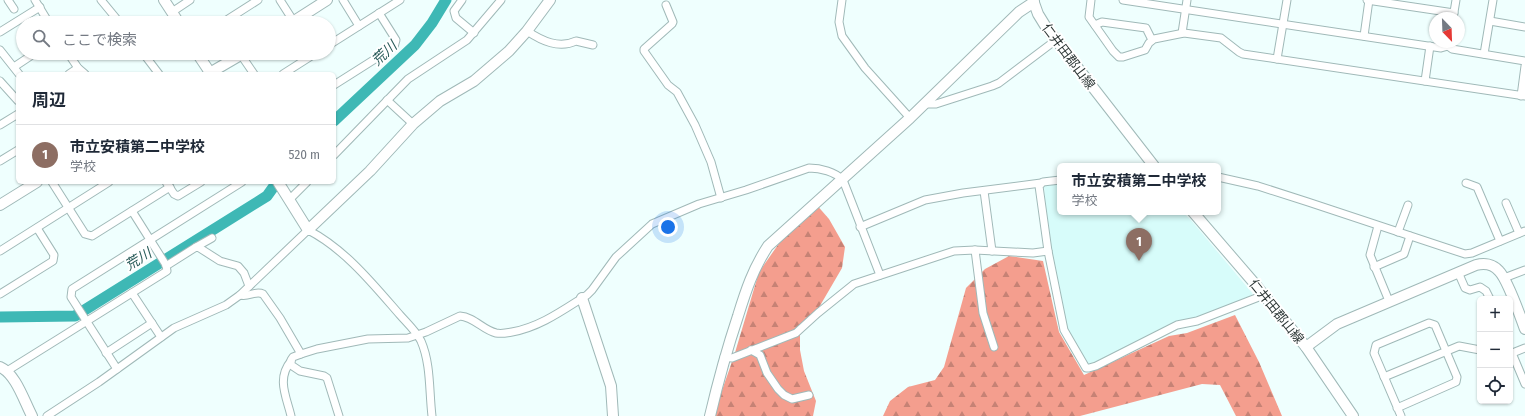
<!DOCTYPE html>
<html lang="ja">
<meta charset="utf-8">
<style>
:root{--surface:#fff;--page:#f2f2f3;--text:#1f2937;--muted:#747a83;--line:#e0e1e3;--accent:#d93025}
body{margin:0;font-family:"Fira Sans Condensed","Noto Sans JP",sans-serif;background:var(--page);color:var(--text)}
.controls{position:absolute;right:12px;bottom:12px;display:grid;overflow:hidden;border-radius:6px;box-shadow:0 1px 3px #0004}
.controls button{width:36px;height:36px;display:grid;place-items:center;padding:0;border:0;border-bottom:1px solid var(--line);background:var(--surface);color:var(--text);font:20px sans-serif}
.compass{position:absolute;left:1429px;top:12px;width:36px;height:36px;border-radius:50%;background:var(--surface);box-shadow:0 1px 3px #0004;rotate:157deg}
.you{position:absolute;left:668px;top:227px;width:14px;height:14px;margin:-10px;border:3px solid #fff;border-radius:50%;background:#1a73e8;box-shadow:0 0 0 6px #1a73e833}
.badge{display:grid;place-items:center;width:26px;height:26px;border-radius:50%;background:var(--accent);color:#fff;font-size:13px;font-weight:700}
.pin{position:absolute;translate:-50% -33px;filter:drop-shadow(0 1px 2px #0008)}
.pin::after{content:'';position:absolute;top:21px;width:14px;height:12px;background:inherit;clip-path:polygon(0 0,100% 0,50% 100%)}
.popup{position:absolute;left:1057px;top:163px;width:164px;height:52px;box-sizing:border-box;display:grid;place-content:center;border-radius:6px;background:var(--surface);filter:drop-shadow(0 1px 3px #0005);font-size:13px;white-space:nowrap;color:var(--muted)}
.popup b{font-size:15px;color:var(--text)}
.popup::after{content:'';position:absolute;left:50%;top:100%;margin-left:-8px;border:8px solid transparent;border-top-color:var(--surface)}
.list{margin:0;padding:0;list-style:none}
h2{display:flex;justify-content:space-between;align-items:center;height:52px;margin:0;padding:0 16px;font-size:17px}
h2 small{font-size:13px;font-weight:400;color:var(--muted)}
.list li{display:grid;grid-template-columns:26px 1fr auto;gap:12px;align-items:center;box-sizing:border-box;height:60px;padding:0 16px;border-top:1px solid var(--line)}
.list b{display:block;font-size:15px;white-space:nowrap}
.list p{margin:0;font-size:13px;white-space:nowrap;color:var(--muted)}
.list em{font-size:13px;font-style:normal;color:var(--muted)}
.icon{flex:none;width:22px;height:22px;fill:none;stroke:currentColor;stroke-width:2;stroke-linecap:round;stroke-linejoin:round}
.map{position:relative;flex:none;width:1525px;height:416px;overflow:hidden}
.search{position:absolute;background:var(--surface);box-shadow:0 1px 3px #0004;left:16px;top:16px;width:320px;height:44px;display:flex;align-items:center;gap:10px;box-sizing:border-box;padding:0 14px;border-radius:22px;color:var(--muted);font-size:15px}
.panel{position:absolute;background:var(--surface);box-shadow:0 1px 3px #0004;left:16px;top:72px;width:320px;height:112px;border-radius:6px}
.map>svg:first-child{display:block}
</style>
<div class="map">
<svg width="1525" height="416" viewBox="0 0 1525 416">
<defs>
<pattern id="forest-firs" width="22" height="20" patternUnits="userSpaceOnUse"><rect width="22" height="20" fill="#f49e8e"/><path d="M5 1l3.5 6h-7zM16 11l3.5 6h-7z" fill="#c68275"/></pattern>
</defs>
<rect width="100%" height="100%" fill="#effffe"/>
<path fill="#d7fcfa" d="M 1060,184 L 1060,212 L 1182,212 L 1190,219 L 1252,293 L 1252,295 L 1198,318 L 1177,322 L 1090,365 L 1086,364 L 1066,328 L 1047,230 L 1044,186 Z"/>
<g fill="url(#forest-firs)">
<path d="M 815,203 L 829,219 L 845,247 L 842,268 L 821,304 L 800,335 L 800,350 L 804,371 L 816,401 L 813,416 L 713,416 L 734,356 L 759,272 L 803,209 Z"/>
<path d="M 1009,256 L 1043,261 L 1059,332 L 1084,375 L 1169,336 L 1187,333 L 1235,315 L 1259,362 L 1282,416 L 1236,416 L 1220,385 L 1202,384 L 1080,416 L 883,416 L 890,401 L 908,387 L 935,380 L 944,367 L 966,288 L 985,269 Z"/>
</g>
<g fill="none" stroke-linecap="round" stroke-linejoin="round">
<g stroke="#3eb8b5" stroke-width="11">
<path d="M 334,121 L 415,45 L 432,23 L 446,0"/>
<path d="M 0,317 L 75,316 L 267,196 L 277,182"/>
</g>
<defs>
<g id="street">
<path d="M 8,0 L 14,9"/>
<path d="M 35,0 L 49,23"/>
<path d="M 101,0 L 120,23"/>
<path d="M 280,0 L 294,22"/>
<path d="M 343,0 L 359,26"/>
<path d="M 462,0 L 454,11 L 456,18 L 474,33"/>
<path d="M 842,0 L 839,22 L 842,36 L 865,68 L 910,118"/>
<path d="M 1091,0 L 1089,17 L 1113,51 L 1119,57 L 1123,57 L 1145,50 L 1149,43 L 1154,39 L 1184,33 L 1221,38 L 1239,52 L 1243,54 L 1525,96"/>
<path d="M 1123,0 L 1441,48 L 1448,46 L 1450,42"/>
<path d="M 1367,0 L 1454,13"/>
<path d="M 666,5 L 673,22 L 672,24 L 644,49 L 644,51 L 668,85 L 677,92 L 695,125 L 711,162 L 721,198"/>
<path d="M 172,12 L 190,0"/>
<path d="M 1453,18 L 1456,0"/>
<path d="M 1490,21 L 1525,27"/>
<path d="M 222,23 L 258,0"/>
<path d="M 1095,25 L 1102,22 L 1146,28 L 1152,40"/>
<path d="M 527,31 C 542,41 559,49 576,41 L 593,45"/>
<path d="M 0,32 L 40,7"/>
<path d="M 1182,33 L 1187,0"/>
<path d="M 1364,36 L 1369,0"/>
<path d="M 329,45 L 400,0"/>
<path d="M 1448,46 L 1452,49 L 1525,61"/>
<path d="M 0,50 L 19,74"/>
<path d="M 68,53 L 78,68 L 85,74"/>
<path d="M 143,53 L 159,74"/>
<path d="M 1484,54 L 1493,0"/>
<path d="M 241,55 L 254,74"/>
<path d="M 1277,59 L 1287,0"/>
<path d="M 14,67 L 35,53"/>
<path d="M 69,74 L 78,68"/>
<path d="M 283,74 L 316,53"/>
<path d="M 0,81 L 18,101"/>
<path d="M 1425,81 L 1430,46"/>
<path d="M 334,85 L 394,47 L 396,40 L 379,13"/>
<path d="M 1521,96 L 1525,66"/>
<path d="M 387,100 L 413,124"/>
<path d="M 925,103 L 929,104 L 936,104 L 992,86 L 999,83 L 1056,40"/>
<path d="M 0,125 L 18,114"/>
<path d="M 334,155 L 408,79 L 467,40 L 501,0"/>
<path d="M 0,161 L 18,150"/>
<path d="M 1218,177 L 1258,186 L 1308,202 L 1465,254 L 1472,253 L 1525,231"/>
<path d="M 1060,180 L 1043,182 L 1039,186 L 1048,251 L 1064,330 L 1086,368 L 1089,368 L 1096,366 L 1177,325 L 1197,321 L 1264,295"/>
<path d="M 52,182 L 85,234 L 92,236 L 170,187"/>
<path d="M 166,182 L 174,194 L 178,196 L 201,182"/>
<path d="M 1466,183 L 1477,187 L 1500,241"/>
<path d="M 984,191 L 992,251"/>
<path d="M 289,200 L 307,182"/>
<path d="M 1506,203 L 1519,233"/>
<path d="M 1378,226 L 1370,255 L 1389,301"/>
<path d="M 860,227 L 925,200 L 963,193 L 1041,183"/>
<path d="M 1398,232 L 1408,205"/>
<path d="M 196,247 L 212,238"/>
<path d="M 975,250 L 983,313 L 994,347"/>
<path d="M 0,251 L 109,182"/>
<path d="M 166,266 L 196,247 L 198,247 L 220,261 L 238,266 L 244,273 L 249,286"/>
<path d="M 1374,267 L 1404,254 L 1410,236"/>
<path d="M 1458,272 L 1465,288 L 1470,290 L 1480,287 L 1486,291 L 1490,299"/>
<path d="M 1504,278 L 1525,270"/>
<path d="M 132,293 L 161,337"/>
<path d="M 0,294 L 53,261 L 54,255 L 37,228"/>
<path d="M 240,295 C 248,298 255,290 263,294 L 280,318 L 301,354 L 317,349 L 368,339 L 408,338 L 426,332 L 460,316 C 474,317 483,330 496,333 C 501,334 507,333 512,332 C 540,327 563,310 587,295 L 592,290 L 616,257 L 652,224 L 699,204 L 746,190 L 809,168 C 821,168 835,172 843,180 L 880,275"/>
<path d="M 751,350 L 760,355 L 767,373 L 778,389 L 784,395 L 792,399 L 809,395"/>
<path d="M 106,353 L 152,323"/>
<path d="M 1512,353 L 1525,384"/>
<path d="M 301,354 L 293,357 L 291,360 L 291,365 L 300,371 L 324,376 L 327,378 L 339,416"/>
<path d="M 1510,354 L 1525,348"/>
<path d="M 724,357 L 732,358 L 796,333 L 818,313 L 854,284 L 954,251 L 975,250 L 1033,253 L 1048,251"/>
<path d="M 291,361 C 276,379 287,398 291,416"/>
<path d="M 117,369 L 71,297 L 72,289 L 242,182"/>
<path d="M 7,371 L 167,271 L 166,265 L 132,211"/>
<path d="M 1384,377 L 1459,346 L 1480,350"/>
<path d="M 1397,408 L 1456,382 L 1457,377 L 1435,325 L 1429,323 L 1376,345 L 1374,353 L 1401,416"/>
<path d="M 47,416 L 99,382 L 174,328 L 226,305 L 240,295 L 308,230 C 345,249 373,284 400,315 C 407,323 416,331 421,341 C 431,364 429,391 432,416"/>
</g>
<g id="secondary">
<path d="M 164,0 L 179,23"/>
<path d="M 1033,0 L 1038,14 L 1046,27 L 1154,166"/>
<path d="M 291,23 L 327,0"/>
<path d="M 197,53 L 211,74"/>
<path d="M 208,74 L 244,53"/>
<path d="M 278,182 L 308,230 L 370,171 L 413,124 L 440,101 L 474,81 L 509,51 L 527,31 L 550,0"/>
<path d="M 0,205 L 37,182"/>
<path d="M 1193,212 L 1255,284 L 1306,347 L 1353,416"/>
<path d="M 582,298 L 611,386 L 613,416"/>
<path d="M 1306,347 L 1337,324 L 1476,265 C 1484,263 1493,264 1499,271 C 1508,280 1520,316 1525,329"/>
<path d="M 0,367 C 16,374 24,401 32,416"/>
<path d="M 710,416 C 718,382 727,349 738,316 C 746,290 753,269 768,246 L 910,118 L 1019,12 L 1034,2"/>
</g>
</defs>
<use href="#street" stroke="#a0b9b8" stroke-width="9"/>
<use href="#secondary" stroke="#a0b9b8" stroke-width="12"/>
<use href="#street" stroke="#fff" stroke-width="7"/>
<use href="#secondary" stroke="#fff" stroke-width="10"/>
</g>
<g text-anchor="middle" stroke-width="4" stroke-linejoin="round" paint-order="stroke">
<g font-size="13" fill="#2d3736" stroke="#fff">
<text transform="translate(1069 56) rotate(53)" y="5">仁井田郡山線</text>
<text transform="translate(1277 311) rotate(51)" y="5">仁井田郡山線</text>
</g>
<g font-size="14" font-style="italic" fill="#265957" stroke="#fff">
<text transform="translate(384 53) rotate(-43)" y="5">荒川</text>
<text transform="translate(138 259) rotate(-32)" y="5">荒川</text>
</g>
</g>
</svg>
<div class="controls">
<button>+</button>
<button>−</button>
<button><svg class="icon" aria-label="locate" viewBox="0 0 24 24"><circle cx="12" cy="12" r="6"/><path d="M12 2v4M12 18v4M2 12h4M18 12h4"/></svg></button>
</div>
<svg class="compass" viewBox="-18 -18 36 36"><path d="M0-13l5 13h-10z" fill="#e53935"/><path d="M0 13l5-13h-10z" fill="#747a83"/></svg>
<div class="you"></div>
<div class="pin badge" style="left:1139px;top:261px;background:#8d6e63">1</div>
<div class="popup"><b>市立安積第二中学校</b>学校</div>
<div class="search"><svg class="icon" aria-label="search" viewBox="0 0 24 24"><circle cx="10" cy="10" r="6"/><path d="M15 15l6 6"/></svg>ここで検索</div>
<section class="panel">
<h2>周辺<small></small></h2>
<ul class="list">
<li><span class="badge" style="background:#8d6e63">1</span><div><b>市立安積第二中学校</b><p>学校</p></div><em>520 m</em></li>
</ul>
</section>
</div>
